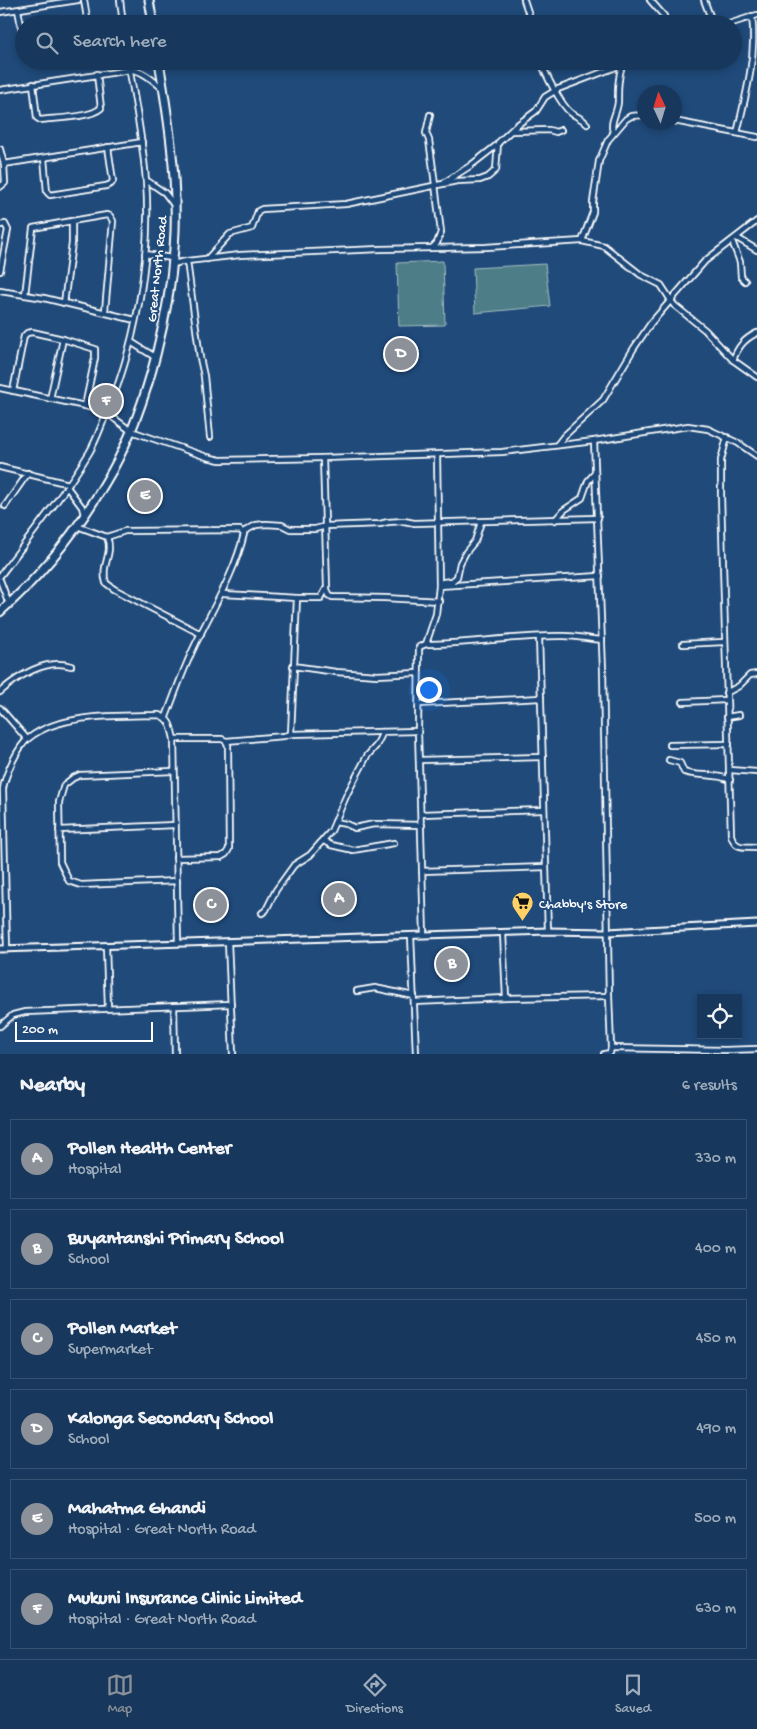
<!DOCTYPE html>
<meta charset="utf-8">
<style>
:root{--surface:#17385c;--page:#203f62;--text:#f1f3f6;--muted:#9eacbb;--line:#365272;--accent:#8c9099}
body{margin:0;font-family:"Gochi Hand",sans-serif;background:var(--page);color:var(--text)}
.controls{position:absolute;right:15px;bottom:15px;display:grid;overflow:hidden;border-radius:0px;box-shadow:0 2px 8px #0003}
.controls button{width:45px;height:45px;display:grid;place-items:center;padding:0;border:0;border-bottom:1px solid var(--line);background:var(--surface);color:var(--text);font:25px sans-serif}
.compass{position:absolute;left:637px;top:85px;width:45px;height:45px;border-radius:50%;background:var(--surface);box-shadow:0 2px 8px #0003;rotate:356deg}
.scale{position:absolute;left:15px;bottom:12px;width:138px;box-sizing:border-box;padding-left:5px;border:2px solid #fff;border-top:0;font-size:14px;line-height:18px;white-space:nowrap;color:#fff;-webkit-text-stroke:4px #1f4a7a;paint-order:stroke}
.you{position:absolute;left:428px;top:689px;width:18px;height:18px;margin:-12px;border:4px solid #fff;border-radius:50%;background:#1a73e8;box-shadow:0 0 0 8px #1a73e833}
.badge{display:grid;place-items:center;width:32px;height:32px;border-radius:50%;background:var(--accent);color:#fff;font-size:16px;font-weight:700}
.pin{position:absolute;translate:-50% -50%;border:2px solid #fff;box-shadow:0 1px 5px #0006}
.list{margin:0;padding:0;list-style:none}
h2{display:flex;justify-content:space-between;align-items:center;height:65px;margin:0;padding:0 20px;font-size:21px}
h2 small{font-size:16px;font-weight:400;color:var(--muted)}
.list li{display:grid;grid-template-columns:32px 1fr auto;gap:15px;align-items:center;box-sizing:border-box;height:80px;margin:0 10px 10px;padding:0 10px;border:1px solid var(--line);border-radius:0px}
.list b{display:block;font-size:19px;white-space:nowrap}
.list p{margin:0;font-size:16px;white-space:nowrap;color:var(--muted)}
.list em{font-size:16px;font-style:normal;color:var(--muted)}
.icon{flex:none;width:28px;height:28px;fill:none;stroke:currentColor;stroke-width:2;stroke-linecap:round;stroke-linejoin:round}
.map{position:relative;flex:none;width:757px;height:1054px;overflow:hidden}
.search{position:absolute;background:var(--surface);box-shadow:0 2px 8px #0003;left:15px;right:15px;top:15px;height:55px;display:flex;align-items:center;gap:12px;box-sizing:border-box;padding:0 18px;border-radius:28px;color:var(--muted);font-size:19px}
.sheet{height:605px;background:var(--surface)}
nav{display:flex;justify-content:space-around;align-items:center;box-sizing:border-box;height:70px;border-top:1px solid var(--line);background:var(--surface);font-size:14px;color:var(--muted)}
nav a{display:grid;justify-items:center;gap:2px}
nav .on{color:var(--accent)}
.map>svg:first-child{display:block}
</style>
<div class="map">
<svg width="757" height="1054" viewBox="0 0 757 1054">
<rect width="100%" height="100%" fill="#1f4a7a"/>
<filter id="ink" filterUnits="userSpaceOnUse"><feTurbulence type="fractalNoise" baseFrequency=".02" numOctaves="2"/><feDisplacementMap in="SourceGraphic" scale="10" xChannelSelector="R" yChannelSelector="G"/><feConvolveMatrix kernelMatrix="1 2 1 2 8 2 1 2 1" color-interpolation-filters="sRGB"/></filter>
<g filter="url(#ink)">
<g fill="#4e7d87" stroke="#a6bec3">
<path d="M 443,261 L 445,325 L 399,326 L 397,263 Z"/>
<path d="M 545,264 L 550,306 L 475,313 L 473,268 Z"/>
</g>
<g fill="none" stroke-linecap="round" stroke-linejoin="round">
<defs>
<g id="minor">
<path d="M 84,0 L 88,24"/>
<path d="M 120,0 L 123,24"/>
<path d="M 524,0 L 532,24"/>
<path d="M 650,0 L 664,16 L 666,24"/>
<path d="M 704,0 L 713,24"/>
<path d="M 18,10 L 24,41"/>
<path d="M 0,12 L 78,0"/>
<path d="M 729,24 L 757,15"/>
<path d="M 541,61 C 545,74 561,105 571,113 C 578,118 581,117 587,124"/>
<path d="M 33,84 L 37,118 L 40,120 C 56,118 90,118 101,108 L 97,74"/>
<path d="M 0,90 L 130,70 C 142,70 153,80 162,88"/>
<path d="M 430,115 L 426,133 L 429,140 L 433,169 L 441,232 L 437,243 L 433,247"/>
<path d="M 674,121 L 757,137"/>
<path d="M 512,131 L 549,130 L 556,132 L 561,130"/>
<path d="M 613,132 C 609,122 618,112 618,101 C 618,88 618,79 622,65"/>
<path d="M 737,133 C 746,95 757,55 752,16"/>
<path d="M 0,149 L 4,164 L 5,183 L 0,187"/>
<path d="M 44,158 L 47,192 L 50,195 L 106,186 L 111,184 L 113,181 L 108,147"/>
<path d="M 4,164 L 142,142"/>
<path d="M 146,180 L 165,193 L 174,205"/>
<path d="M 445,182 L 470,166 L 497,145"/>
<path d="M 0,225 L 5,224 L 8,230 L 0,271"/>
<path d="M 737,238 L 757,250"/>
<path d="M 582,241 L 604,246 L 641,275 L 661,285 L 674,305 L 705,330 L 733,360 L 757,377"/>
<path d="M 732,241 L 740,262 L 741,277 L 745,281"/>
<path d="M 145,254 L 172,258"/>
<path d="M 207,259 L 230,234 L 252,228 L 258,211 L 262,209 L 346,204 L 457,181 L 480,180 L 488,177 L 496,170 L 498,143 L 517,125 L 536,111 L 545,97 L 558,89 L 632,61"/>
<path d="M 187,261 L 200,358 L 204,376 L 210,437"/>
<path d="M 172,264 L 187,261 L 240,255 L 380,249 L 486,247 L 582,241 L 593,212 L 593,202 L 599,161 L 608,140 L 626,119 L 631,116 L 644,115"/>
<path d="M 0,291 L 44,298 L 135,320"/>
<path d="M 25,295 L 33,228 L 72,221"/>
<path d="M 64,303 L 72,243 L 72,221 L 107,215 L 110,216 L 113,221 L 105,311"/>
<path d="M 131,342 L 155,357"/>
<path d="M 733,360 C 738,347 744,339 757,333"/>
<path d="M 0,388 L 85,406 L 107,413 L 131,431 L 207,457 L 220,460 L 323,458 L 502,452 L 594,441 L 688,426 L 708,429 L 738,443 L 757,456"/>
<path d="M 13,391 L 24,336 L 27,333 L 32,332 L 63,339 L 95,349 L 95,358 L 85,406"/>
<path d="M 50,399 L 63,339"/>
<path d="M 727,437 L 721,460 L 721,496 L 731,835 C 736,850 743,846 757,847"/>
<path d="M 594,441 L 603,670 L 609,996 L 611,1048 L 610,1053 L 604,1054"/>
<path d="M 557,445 L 564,436 L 603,400 L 634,348 L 651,323 L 705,261 L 757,221"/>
<path d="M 437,455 L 439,586 L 600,576"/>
<path d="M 0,467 L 69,484"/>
<path d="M 67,487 L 82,507 L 84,515"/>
<path d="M 5,506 L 28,473"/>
<path d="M 555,520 L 564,510 L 582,498 L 588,481 L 595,473"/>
<path d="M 77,526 L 107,537 L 125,531 L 240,530 L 244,534 C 235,572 215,604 198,639 C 185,664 176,691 166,717"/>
<path d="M 243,532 L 256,525 L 266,524 L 282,525 L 290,529 L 315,529 L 326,526 L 380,524 L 388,522 L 404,521 L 414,523 L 598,518"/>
<path d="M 107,537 C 114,554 100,565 106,583 L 114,589 L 201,634"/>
<path d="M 0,576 C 30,536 63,496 89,453 C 95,443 99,432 103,422 C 135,351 152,259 146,181 C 143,141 135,101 128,61"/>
<path d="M 0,580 L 9,604"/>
<path d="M 327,589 L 329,595 L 332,597 L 385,598 L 439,601"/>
<path d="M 223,594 L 297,598 L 291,734"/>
<path d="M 297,598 L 321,598 L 327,587 L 323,458"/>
<path d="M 539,637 L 548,931"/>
<path d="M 426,644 L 436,614 L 439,586 L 443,582 L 452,581 L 457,577 L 460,563 L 466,552 L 475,541 L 481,522"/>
<path d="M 683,644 L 724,642"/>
<path d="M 293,666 L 336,672 L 377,675 L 418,673"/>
<path d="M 0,692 C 18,676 46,658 71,666"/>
<path d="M 726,693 L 739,686 L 750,675 L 757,674"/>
<path d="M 683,702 L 726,700"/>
<path d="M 419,704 L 541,698"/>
<path d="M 0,708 L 27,739"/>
<path d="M 727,717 L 739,715"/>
<path d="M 174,739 L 222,739 L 226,741 L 228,745 L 229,849 L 226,854 L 221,857 L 176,858"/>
<path d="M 226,741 L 284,736 L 291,734 L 418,731"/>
<path d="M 670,745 L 729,744"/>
<path d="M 419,760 L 543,757"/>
<path d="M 669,760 L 680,763 L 684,772 C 698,777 716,773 730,780"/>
<path d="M 730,770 L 757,772"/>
<path d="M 173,771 L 80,775 L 73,778 L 64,785 L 59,802 L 60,862 L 69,881 L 81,885 L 177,881"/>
<path d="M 421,814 L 544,810"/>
<path d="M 335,822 L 346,824 L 355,828 L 374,824 L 422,825"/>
<path d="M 59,830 L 175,825"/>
<path d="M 322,840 L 331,845 L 353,850 L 394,843"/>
<path d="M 422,871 L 546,867"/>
<path d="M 262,913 L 266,910 L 276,890 L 294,865 L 310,855 L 331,831 L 347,794 L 367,756 L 376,746 L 383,732"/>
<path d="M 503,933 L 506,998"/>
<path d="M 424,935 L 418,731 L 419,647 L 426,644 C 472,644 518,635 564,636 C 577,636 589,639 602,640"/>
<path d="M 411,936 L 416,1054"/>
<path d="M 228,942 L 233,1054"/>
<path d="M 106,946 L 108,1008"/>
<path d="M 7,949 L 3,789 C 5,775 18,746 29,738 C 60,713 121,716 159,715 C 171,719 171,728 174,739 L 178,943"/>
<path d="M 357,991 L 375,988 L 414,996"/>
<path d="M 414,1002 L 506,998 L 609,996"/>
<path d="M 174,1006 L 175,1054"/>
<path d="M 0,1026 L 13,1015 L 25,1012 L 231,1004"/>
<path d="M 611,1048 L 725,1050 L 757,1049"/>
</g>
<path id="tertiary" d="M 0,949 L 548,931 L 608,932 L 757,924"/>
<g id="trunk">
<path d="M 149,0 L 153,24"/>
<path d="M 0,612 C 45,572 83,523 112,471 C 149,404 172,306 175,231 C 177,174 168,117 159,61"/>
</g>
</defs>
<use href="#minor" stroke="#fff" stroke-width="8"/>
<use href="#tertiary" stroke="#fff" stroke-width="9"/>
<use href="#trunk" stroke="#fff" stroke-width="11"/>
<use href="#minor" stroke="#1f4a7a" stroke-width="4.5"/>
<use href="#tertiary" stroke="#1f4a7a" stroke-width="5"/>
<use href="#trunk" stroke="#1f4a7a" stroke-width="7"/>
</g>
</g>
<defs>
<symbol id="supermarket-pin" viewBox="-11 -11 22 30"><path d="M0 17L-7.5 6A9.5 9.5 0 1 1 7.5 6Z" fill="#ffd166" stroke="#1f4a7a"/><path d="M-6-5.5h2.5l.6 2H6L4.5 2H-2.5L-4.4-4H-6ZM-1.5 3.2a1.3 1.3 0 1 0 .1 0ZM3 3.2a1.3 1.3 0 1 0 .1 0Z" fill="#111"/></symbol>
</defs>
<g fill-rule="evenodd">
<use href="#supermarket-pin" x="510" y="890" width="25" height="34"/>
</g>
<g text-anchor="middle" stroke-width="4" stroke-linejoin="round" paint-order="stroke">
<g font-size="14" fill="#fff" stroke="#1f4a7a">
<text transform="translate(156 269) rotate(-84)" y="5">Great North Road</text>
</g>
<g font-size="14" fill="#fff" stroke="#1f4a7a" text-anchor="start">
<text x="539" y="908">Chabby's Store</text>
</g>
</g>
</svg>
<div class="controls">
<button><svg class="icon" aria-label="locate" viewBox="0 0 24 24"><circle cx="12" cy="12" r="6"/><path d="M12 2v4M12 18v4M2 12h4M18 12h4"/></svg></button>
</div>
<svg class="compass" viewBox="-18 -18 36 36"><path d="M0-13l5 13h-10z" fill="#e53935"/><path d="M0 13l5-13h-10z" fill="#9eacbb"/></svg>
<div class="scale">200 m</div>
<div class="you"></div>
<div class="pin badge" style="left:339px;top:899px">A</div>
<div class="pin badge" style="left:452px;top:964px">B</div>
<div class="pin badge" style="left:211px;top:905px">C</div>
<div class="pin badge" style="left:401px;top:354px">D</div>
<div class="pin badge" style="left:145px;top:496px">E</div>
<div class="pin badge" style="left:106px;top:401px">F</div>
<div class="search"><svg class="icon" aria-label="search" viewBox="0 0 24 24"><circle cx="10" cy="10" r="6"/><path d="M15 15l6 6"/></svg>Search here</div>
</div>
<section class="sheet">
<h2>Nearby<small>6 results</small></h2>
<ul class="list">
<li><span class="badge">A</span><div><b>Pollen Health Center</b><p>Hospital</p></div><em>330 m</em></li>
<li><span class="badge">B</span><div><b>Buyantanshi Primary School</b><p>School</p></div><em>400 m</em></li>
<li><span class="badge">C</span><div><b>Pollen Market</b><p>Supermarket</p></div><em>450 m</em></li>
<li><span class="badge">D</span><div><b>Kalonga Secondary School</b><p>School</p></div><em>490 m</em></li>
<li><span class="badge">E</span><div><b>Mahatma Ghandi</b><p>Hospital · Great North Road</p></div><em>500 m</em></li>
<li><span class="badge">F</span><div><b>Mukuni Insurance Clinic Limited</b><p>Hospital · Great North Road</p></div><em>630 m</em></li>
</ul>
</section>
<nav>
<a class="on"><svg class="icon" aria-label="map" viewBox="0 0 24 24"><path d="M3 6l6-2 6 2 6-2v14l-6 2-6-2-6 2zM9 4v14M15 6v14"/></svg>Map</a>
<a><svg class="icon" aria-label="directions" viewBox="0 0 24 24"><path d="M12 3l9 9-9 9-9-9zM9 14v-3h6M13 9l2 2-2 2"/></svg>Directions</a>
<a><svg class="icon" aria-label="saved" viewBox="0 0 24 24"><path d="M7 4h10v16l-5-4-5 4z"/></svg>Saved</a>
</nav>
